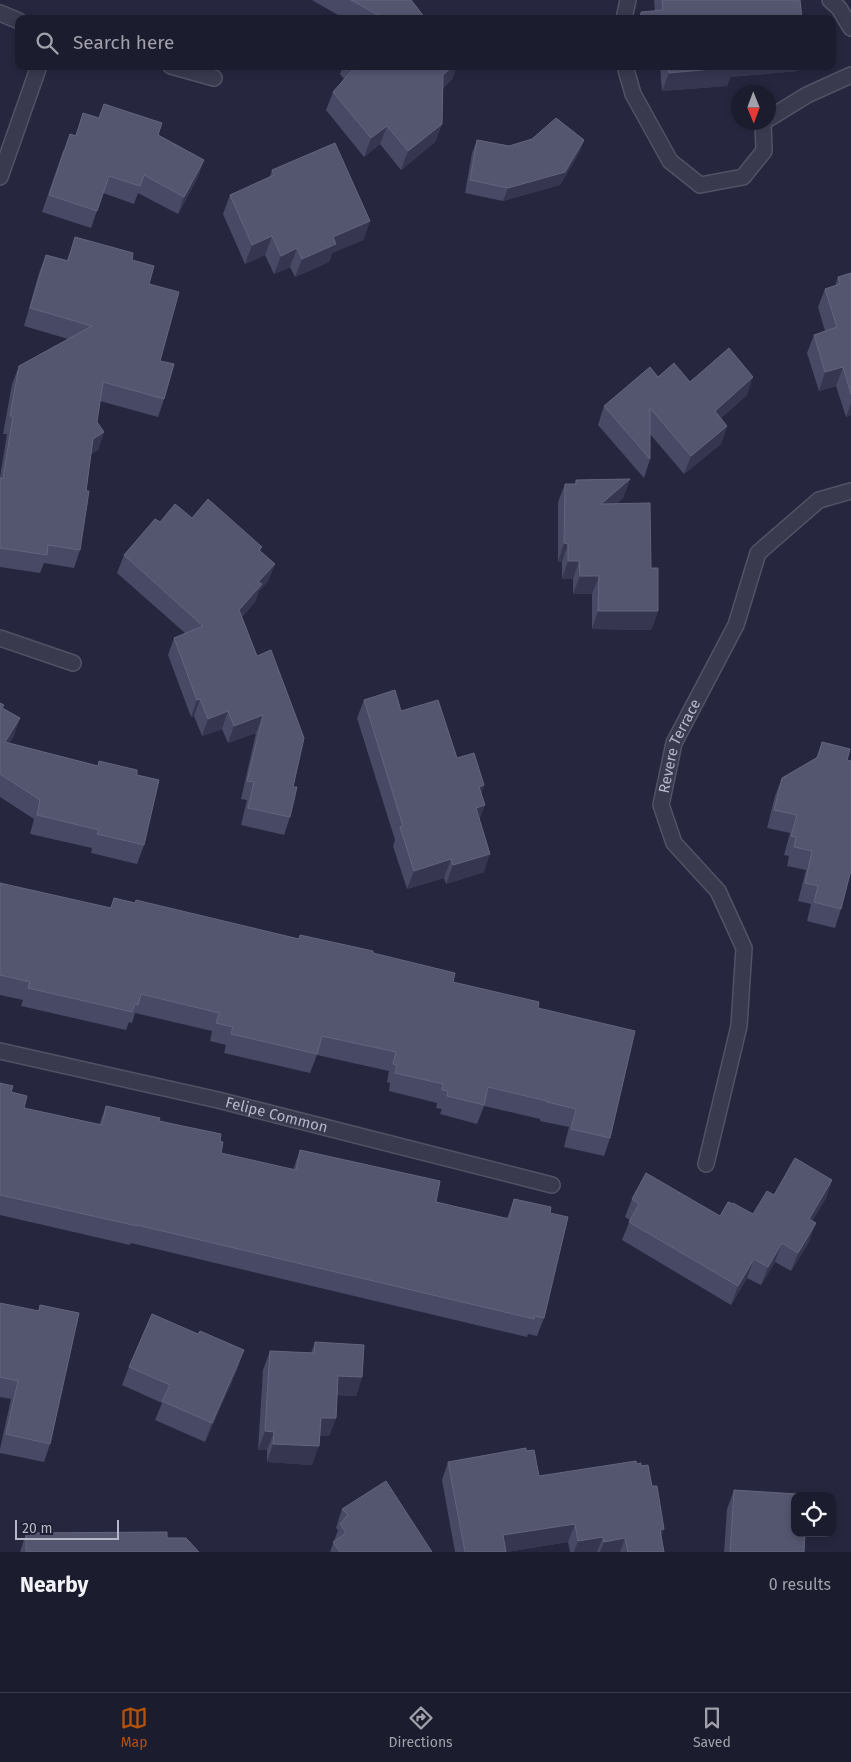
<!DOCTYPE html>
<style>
:root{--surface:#1c1c2f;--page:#29293b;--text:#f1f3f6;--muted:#a0a1aa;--line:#3a3a4b;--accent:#b45309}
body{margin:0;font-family:"Fira Sans",sans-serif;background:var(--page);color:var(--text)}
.controls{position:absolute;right:15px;bottom:15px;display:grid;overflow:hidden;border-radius:10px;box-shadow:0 2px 8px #0003}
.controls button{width:45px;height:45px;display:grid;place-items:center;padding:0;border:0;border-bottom:1px solid var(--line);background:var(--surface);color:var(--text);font:25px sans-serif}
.compass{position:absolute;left:731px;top:85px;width:45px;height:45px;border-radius:50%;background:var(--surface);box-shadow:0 2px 8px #0003;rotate:179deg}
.scale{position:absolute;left:15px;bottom:12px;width:104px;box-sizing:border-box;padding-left:5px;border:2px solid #b6b6c9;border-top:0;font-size:14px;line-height:18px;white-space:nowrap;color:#b6b6c9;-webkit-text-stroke:4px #1f1f34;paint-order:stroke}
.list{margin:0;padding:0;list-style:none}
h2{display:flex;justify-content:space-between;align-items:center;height:65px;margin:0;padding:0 20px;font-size:21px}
h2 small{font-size:16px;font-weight:400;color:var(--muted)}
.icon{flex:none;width:28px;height:28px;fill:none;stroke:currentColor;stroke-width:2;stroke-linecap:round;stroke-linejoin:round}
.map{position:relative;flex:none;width:851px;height:1552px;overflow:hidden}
.search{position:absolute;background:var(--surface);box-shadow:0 2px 8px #0003;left:15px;right:15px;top:15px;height:55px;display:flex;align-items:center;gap:12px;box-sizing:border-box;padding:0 18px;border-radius:10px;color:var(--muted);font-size:19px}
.sheet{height:140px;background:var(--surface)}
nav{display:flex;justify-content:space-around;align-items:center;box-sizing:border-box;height:70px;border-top:1px solid var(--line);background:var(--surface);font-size:14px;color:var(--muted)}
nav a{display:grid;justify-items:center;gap:2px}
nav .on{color:var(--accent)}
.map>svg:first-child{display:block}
</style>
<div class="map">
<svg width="851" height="1552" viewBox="0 0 851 1552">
<rect width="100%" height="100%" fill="#26263f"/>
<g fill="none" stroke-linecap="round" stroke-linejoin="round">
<defs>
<g id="minor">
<path d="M 830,0 L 839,8 L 851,28"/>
<path d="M 0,13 L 19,21"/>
<path d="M 624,19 L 628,0"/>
<path d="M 171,66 L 214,78"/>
<path d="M 625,66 L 633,94 L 670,161 L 700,185 L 743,177 L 764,151 L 763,122"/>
<path d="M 768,119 L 807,95 L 851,75"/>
<path d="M 0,177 L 39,66"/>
<path d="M 0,638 L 73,663"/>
<path id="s1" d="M 0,1051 L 218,1100 L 552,1185"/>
<path id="s2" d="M 706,1164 L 739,1026 L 744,948 L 718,891 L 674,843 L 661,805 L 674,743 L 736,625 L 758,553 L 819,500 L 851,491"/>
</g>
</defs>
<use href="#minor" stroke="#525266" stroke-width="18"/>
<use href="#minor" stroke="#3a3a4f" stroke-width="15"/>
</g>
<g fill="#484965">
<path d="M 312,0 L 411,0 L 426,19 L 345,19 Z"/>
<path d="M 654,0 L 800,0 L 802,19 L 638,19 L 641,12 L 655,11 Z"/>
<path d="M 343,66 L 457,66 L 452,79 L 443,88 L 442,124 L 435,142 L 401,170 L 380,144 L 364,157 L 326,110 L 333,92 L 344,79 L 340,74 Z"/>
<path d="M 660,66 L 800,66 L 798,71 L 730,77 L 727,86 L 662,91 Z"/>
<path d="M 104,104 L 158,135 L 204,160 L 198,177 L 178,214 L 138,193 L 134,204 L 103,193 L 91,228 L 42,212 L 63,151 L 75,136 L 83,113 L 99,118 Z"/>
<path d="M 477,140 L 509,146 L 584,140 L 579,153 L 560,185 L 503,201 L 465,193 L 472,153 Z"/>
<path d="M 272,170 L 370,221 L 363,240 L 332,253 L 329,262 L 295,277 L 290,267 L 274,274 L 265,255 L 245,264 L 223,214 L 230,195 L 269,178 Z"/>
<path d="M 75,237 L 132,260 L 149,284 L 160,361 L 164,399 L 158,417 L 100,401 L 97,422 L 104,432 L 98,450 L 91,454 L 86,491 L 80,550 L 74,568 L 44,563 L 40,573 L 0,567 L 0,477 L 7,434 L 3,434 L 12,384 L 19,366 L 68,339 L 24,326 L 39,273 L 46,255 L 67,260 Z"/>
<path d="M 851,273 L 851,415 L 846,417 L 836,386 L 819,391 L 807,353 L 814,335 L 825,331 L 818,307 L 825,289 L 835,286 L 838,277 Z"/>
<path d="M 658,377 L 690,382 L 747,395 L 721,418 L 727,426 L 721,444 L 684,474 L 650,434 L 650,459 L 644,478 L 598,425 L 604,406 Z"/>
<path d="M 630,479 L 623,498 L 616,504 L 651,568 L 658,611 L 651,630 L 592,629 L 592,594 L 573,594 L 573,579 L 562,579 L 562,562 L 558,562 L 558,502 L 565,484 L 575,484 L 576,480 Z"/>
<path d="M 192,518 L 262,547 L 260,551 L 275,564 L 268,581 L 259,591 L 255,602 L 242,617 L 257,656 L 293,787 L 290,817 L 284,835 L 241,825 L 247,800 L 241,799 L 256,733 L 228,743 L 222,729 L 202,736 L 194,716 L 191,717 L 168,655 L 174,638 L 185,633 L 117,573 L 124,555 L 160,522 Z"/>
<path d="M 364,700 L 401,711 L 484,785 L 481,794 L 485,805 L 479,820 L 484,872 L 446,884 L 444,878 L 407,889 L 393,846 L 395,840 L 357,718 Z"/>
<path d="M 0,703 L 3,708 L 20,718 L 13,737 L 9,743 L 98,766 L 99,761 L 137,775 L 144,845 L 137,864 L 91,853 L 92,848 L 30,834 L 34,819 L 0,797 Z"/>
<path d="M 822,742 L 847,760 L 841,909 L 835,928 L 807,921 L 811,904 L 798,901 L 806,870 L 787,866 L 789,856 L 784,855 L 790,833 L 767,828 L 775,796 L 782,778 L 816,758 Z"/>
<path d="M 0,883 L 110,908 L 114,898 L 299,939 L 300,935 L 373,953 L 453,982 L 538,1008 L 610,1138 L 604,1156 L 564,1147 L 569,1127 L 540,1121 L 540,1119 L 484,1106 L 477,1124 L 440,1114 L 442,1109 L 436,1108 L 437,1103 L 389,1091 L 390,1083 L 387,1082 L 389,1071 L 317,1055 L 310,1073 L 224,1053 L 226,1045 L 210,1041 L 212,1031 L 135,1013 L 132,1023 L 129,1022 L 126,1030 L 21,1006 L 23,1000 L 0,995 Z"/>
<path d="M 0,1083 L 11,1092 L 24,1108 L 99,1125 L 106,1106 L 159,1121 L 220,1141 L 221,1153 L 293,1170 L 300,1150 L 436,1202 L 507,1218 L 514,1199 L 550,1213 L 544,1318 L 537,1336 L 528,1334 L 527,1337 L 131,1243 L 130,1245 L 0,1215 Z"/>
<path d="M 832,1180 L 826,1198 L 812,1221 L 809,1242 L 791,1271 L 775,1262 L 761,1285 L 747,1278 L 731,1305 L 622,1240 L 630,1220 L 625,1217 L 632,1199 L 720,1216 L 753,1214 L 774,1195 Z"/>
<path d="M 0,1303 L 38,1311 L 40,1305 L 50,1444 L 44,1462 L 0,1453 L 0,1449 L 11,1399 L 0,1397 Z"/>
<path d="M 315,1342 L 362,1377 L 356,1396 L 337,1395 L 336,1418 L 329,1436 L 320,1436 L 312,1465 L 267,1462 L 267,1450 L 258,1450 L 263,1370 L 270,1351 L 311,1353 Z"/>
<path d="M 129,1367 L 238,1368 L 205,1442 L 155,1420 L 162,1403 L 122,1385 Z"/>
<path d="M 526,1451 L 539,1476 L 637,1464 L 641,1466 L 661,1537 L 664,1552 L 570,1552 L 568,1542 L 507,1552 L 455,1552 L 442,1480 L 448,1462 Z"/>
<path d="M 734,1490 L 795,1533 L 804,1552 L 724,1552 L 727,1509 Z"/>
<path d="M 342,1509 L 432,1552 L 330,1552 L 338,1530 L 336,1528 Z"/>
<path d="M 26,1533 L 167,1538 L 199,1552 L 20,1552 Z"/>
</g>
<g fill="#363651">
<path d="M 453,66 L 457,66 L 452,79 L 436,94 L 443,75 Z"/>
<path d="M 730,66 L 800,66 L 798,71 L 730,77 L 727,86 L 662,91 L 669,73 Z"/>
<path d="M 442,124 L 435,142 L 401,170 L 408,151 Z"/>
<path d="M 387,126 L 380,144 L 364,157 L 371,138 Z"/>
<path d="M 584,140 L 579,153 L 560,185 L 503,201 L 508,188 Z"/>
<path d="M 204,160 L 198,177 L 178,214 L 184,197 Z"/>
<path d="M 370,221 L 363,240 L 332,253 L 329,262 L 295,277 L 302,259 L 333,237 Z"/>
<path d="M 272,236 L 265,255 L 245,264 L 252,245 Z"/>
<path d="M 297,248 L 290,267 L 274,274 L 281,256 Z"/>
<path d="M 843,367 L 836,386 L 819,391 L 825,372 Z"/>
<path d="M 753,377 L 747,395 L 708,429 L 715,411 Z"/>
<path d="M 851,403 L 851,415 L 846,417 Z"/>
<path d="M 727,426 L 721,444 L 684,474 L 691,456 Z"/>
<path d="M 104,432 L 98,450 L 87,457 L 93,439 Z"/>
<path d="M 630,479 L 623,498 L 594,522 L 601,504 Z"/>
<path d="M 564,543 L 568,544 L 562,562 L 558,562 Z"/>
<path d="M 568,561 L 579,561 L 573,579 L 562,579 Z"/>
<path d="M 275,564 L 268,581 L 259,591 L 255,602 L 233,627 L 239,610 L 258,582 Z"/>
<path d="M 580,576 L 599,576 L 592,594 L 573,594 Z"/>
<path d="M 598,611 L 658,611 L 651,630 L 592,629 Z"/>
<path d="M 200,699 L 194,716 L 191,717 L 197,700 Z"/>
<path d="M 228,711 L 222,729 L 202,736 L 208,719 Z"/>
<path d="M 263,715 L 256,733 L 228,743 L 234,726 Z"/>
<path d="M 20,718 L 13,737 L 0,758 L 5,742 Z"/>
<path d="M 484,785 L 478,803 L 479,787 Z"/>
<path d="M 485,805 L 478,823 L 476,808 Z"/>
<path d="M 490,854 L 484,872 L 446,884 L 453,865 Z"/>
<path d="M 451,859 L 444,878 L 407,889 L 414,871 Z"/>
<path d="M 832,1180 L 826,1198 L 802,1238 L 809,1219 Z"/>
<path d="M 816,1223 L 809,1242 L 791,1271 L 798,1253 Z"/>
<path d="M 782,1243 L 775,1262 L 761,1285 L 768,1267 Z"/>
<path d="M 754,1259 L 747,1278 L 731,1305 L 738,1286 Z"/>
<path d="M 244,1350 L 238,1368 L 205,1442 L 212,1423 Z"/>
<path d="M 338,1376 L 362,1377 L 356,1396 L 331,1394 Z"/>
<path d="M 321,1418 L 336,1418 L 329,1436 L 314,1436 Z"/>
<path d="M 265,1431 L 274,1432 L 267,1450 L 258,1450 Z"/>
<path d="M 273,1444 L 319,1446 L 312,1465 L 267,1462 Z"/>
<path d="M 575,1524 L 568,1542 L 507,1552 L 497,1552 L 503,1535 Z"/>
<path d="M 664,1529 L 658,1548 L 660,1530 Z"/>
<path d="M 603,1537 L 597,1552 L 574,1552 L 578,1541 Z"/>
<path d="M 625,1538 L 620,1552 L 600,1552 L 604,1542 Z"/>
</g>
<g fill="#54556f" stroke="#63647d">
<path d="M 351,0 L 411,0 L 426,19 L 385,19 Z"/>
<path d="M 662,0 L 800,0 L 802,19 L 641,19 L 641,12 L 663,10 Z"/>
<path d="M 355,66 L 453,66 L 443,75 L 442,124 L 408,151 L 387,126 L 371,138 L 333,92 L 355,67 Z"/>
<path d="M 668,66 L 734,66 L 734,67 L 669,73 Z"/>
<path d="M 104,104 L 162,123 L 158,135 L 204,160 L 184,197 L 144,175 L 140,186 L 109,176 L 97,211 L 49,195 L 70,134 L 76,136 L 83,113 L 99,118 Z"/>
<path d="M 556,118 L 584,140 L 565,172 L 508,188 L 470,180 L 477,140 L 509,146 L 532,139 Z"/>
<path d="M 335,143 L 370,221 L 333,237 L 336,244 L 302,259 L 297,248 L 281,256 L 272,236 L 252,245 L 230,195 L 274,175 L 272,170 Z"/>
<path d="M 75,237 L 133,253 L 132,260 L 154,266 L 149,284 L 179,292 L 160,361 L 174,364 L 164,399 L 103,382 L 97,422 L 104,432 L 93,439 L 86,491 L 89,491 L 80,550 L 48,545 L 47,555 L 0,548 L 0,478 L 3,479 L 13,416 L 10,416 L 19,366 L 92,326 L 30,308 L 46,255 L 68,261 Z"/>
<path d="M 851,273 L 851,394 L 843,367 L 825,372 L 814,335 L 837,327 L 825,289 L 840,284 L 838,277 Z"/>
<path d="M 729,348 L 753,377 L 715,411 L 727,426 L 691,456 L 650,408 L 650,459 L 604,406 L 650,367 L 658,377 L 674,363 L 690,382 Z"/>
<path d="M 630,479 L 601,504 L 650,503 L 651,568 L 658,568 L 658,611 L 598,611 L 599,576 L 580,576 L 579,561 L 568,561 L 568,544 L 564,543 L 565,484 L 576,484 L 576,480 Z"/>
<path d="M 208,499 L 262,547 L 259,550 L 275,564 L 258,582 L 262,584 L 239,610 L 257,656 L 271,650 L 304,738 L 293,787 L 297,787 L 290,817 L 248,808 L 254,782 L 247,781 L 263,715 L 234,726 L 228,711 L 208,719 L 200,699 L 197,700 L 174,638 L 203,626 L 124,555 L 155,519 L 160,522 L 175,504 L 192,518 Z"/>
<path d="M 395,690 L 401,711 L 438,700 L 457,758 L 474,753 L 484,785 L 479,787 L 485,805 L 476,808 L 490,854 L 453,865 L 451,859 L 414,871 L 400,827 L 403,826 L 364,700 Z"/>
<path d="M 0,703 L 4,705 L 2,708 L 20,718 L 5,742 L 98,766 L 99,761 L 137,770 L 137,775 L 159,780 L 144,845 L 97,834 L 99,830 L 37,815 L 40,800 L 0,774 Z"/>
<path d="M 822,742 L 850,749 L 847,760 L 851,761 L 851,870 L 841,909 L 814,902 L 818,886 L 805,883 L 812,851 L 794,847 L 796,837 L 791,836 L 797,815 L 774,810 L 782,778 L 818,757 Z"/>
<path d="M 0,883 L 111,908 L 114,898 L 135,903 L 136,900 L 299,939 L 300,935 L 373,951 L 373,953 L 455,973 L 453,982 L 539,1002 L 538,1008 L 635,1031 L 610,1138 L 571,1129 L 576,1109 L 547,1102 L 547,1101 L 488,1087 L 484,1105 L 447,1096 L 448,1091 L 442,1090 L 443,1084 L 395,1073 L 397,1065 L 393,1064 L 396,1052 L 322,1036 L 317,1054 L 231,1034 L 233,1027 L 216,1023 L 219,1013 L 141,994 L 138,1005 L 135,1004 L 132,1012 L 28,988 L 30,982 L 0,975 Z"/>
<path d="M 0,1083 L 13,1086 L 11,1092 L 27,1096 L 24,1108 L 102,1125 L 106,1106 L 160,1118 L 159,1121 L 221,1134 L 220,1141 L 223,1142 L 221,1153 L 296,1170 L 300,1150 L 440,1181 L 436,1202 L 509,1219 L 514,1199 L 551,1207 L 550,1213 L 568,1217 L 544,1318 L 535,1316 L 534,1319 L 137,1225 L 137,1226 L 0,1195 Z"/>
<path d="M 795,1158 L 832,1180 L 809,1219 L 816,1223 L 798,1253 L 782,1243 L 768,1267 L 754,1259 L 738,1286 L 629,1222 L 639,1204 L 632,1199 L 646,1173 L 720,1216 L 728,1202 L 733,1204 L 733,1203 L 753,1214 L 767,1191 L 774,1195 Z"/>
<path d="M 0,1303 L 39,1311 L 40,1305 L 79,1313 L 50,1444 L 6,1434 L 18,1381 L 0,1377 Z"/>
<path d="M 152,1314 L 198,1334 L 200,1331 L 244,1350 L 212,1423 L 162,1401 L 170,1385 L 129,1367 Z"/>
<path d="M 315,1342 L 364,1345 L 362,1377 L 338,1376 L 336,1418 L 321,1418 L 319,1446 L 273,1444 L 274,1432 L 265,1431 L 270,1351 L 314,1353 Z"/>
<path d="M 526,1448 L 526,1451 L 534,1450 L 539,1476 L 636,1461 L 637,1464 L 641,1463 L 641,1466 L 648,1465 L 652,1486 L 657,1486 L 664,1529 L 660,1530 L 664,1552 L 628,1552 L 625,1538 L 604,1542 L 603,1537 L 578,1541 L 575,1524 L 503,1535 L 506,1552 L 465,1552 L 448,1462 Z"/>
<path d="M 386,1481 L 432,1552 L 340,1552 L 333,1542 L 346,1533 L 340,1524 L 348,1515 L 342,1509 Z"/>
<path d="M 734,1490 L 797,1494 L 797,1496 L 795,1496 L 795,1533 L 805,1533 L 804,1552 L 730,1552 Z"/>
<path d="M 167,1532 L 167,1538 L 186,1538 L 199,1552 L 26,1552 L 26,1533 Z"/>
</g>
<g text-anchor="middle" stroke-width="4" stroke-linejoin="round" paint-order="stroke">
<g font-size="15" fill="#b6b6c9" stroke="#1f1f34">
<text dy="5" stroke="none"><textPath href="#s2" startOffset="450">Revere Terrace</textPath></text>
<text dy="5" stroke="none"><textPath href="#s1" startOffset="284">Felipe Common</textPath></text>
</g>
</g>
</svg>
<div class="controls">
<button><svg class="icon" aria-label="locate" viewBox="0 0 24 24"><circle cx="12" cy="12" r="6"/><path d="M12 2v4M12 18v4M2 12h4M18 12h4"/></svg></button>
</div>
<svg class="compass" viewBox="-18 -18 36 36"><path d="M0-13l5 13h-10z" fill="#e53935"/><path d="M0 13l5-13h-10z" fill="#a0a1aa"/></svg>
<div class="scale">20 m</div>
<div class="search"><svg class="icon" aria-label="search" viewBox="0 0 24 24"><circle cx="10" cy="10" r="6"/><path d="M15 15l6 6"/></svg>Search here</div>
</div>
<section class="sheet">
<h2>Nearby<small>0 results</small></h2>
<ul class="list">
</ul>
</section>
<nav>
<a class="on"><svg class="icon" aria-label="map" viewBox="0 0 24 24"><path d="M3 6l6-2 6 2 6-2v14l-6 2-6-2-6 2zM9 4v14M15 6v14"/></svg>Map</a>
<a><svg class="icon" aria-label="directions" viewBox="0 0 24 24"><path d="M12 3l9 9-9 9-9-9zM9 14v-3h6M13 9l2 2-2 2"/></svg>Directions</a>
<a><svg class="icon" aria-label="saved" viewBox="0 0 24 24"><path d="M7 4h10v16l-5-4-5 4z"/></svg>Saved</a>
</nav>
